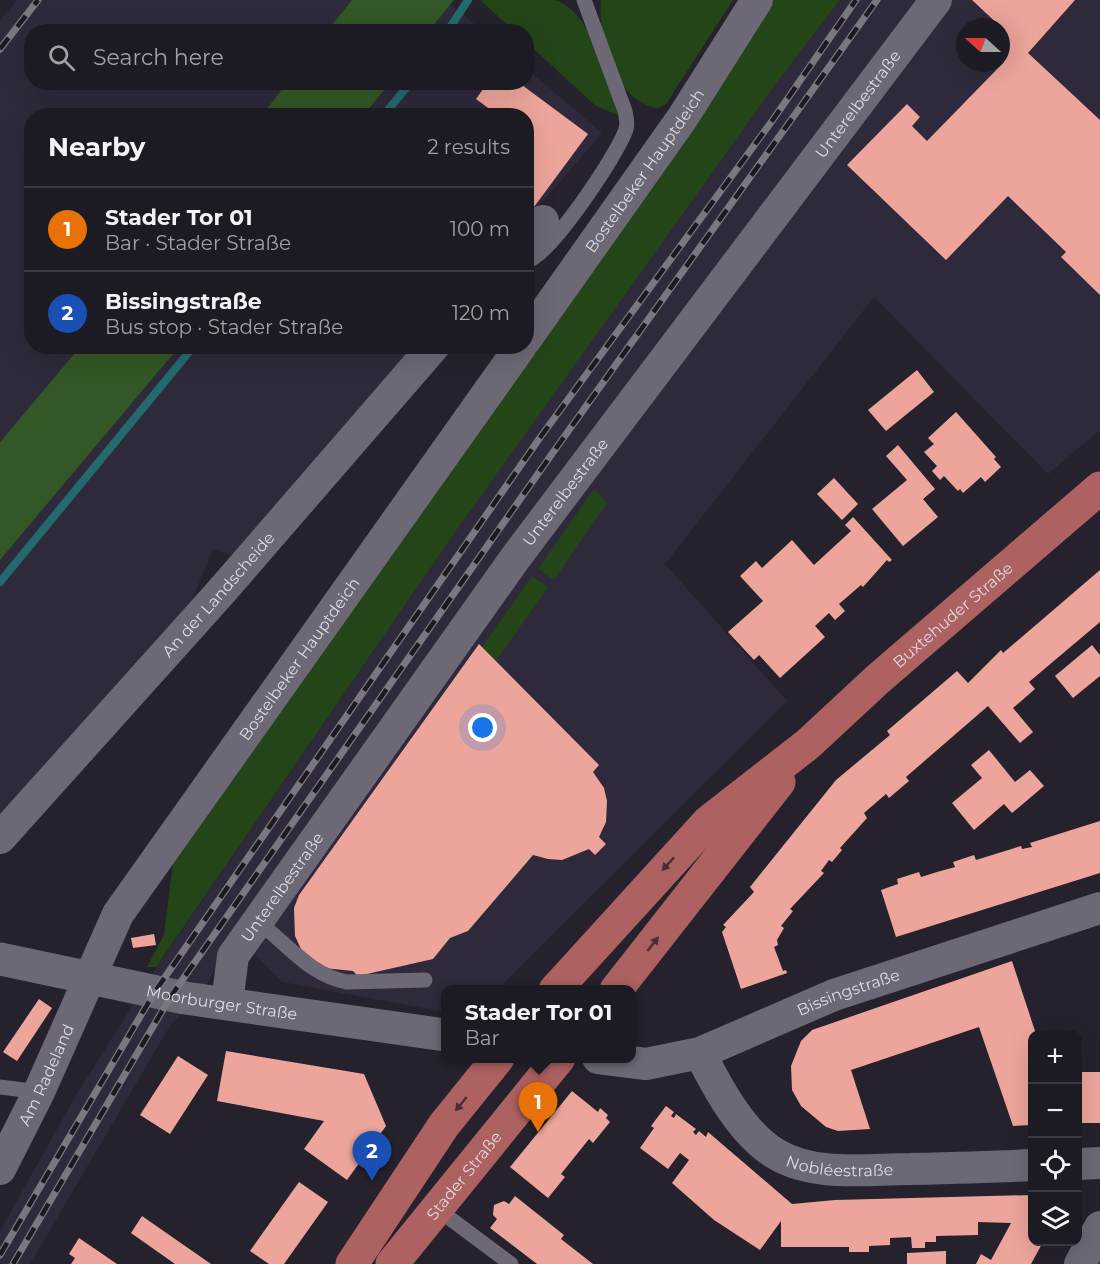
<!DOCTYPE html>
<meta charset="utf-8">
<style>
:root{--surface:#1c1a22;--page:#29272f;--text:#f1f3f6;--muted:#a0a1a5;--line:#3a3840;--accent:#52cdce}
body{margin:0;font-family:Montserrat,sans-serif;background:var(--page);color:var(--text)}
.controls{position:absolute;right:18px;bottom:18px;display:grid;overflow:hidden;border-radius:12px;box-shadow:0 6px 24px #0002}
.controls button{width:54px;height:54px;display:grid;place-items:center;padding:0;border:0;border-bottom:2px solid var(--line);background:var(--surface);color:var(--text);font:30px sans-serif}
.compass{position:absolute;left:956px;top:18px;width:54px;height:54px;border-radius:50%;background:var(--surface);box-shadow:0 6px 24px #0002;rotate:291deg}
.you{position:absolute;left:483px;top:728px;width:21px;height:21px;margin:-15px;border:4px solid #fff;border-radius:50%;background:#1a73e8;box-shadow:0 0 0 9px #1a73e833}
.badge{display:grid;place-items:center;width:39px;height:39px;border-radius:50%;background:var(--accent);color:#fff;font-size:20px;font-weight:700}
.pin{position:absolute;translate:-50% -50px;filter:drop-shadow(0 2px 3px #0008)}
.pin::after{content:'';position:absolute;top:32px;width:21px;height:18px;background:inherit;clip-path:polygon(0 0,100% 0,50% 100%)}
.popup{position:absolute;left:441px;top:985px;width:195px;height:78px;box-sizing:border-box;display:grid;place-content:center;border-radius:12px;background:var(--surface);filter:drop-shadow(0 2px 4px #0005);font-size:20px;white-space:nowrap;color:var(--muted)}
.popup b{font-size:22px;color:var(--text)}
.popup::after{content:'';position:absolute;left:50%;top:100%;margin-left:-12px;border:12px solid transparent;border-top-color:var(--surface)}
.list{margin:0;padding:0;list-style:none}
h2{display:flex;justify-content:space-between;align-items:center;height:78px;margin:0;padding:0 24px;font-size:26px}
h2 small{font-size:20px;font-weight:400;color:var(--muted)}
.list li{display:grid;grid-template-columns:39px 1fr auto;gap:18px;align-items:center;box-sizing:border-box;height:84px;padding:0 24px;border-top:2px solid var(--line)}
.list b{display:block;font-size:22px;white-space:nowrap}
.list p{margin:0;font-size:20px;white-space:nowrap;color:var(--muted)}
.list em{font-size:20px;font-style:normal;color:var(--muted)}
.icon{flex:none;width:33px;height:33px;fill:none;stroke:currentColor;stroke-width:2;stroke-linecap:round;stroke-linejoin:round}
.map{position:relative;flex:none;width:1100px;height:1264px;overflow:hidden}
.search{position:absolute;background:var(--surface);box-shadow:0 6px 24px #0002;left:24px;top:24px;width:510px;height:66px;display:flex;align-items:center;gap:15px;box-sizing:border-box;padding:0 21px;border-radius:24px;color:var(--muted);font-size:22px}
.panel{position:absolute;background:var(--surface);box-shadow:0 6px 24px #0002;left:24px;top:108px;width:510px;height:246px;border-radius:24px}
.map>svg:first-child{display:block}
</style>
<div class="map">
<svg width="1100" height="1264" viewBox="0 0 1100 1264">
<rect width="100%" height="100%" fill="#25222d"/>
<g fill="#2f2a3b" fill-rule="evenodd">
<path d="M 17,0 L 352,0 L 327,31 L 32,32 L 32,82 L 287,83 L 262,115 L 32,116 L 32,346 L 80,347 L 0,442 L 0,20 Z"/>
<path d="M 840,0 L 1100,0 L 1100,430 L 1048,474 L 874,297 L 665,564 L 787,701 L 498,989 L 445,990 L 445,1012 L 282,982 L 234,933 L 200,997 L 171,1024 L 30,1264 L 0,1264 L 0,1231 L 75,1097 L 156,968 L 456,531 L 778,81 ZM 965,27 L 1001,27 L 1001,63 L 965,63 Z"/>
<path d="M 450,5 L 466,17 L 483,31 L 429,32 Z"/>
<path d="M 527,69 L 602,133 L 527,220 L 526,116 L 364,116 L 390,83 L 526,82 Z"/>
<path d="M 179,347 L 420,347 L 236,558 L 213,549 L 187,612 L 0,816 L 0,560 Z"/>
</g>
<g fill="#244518">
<path d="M 480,0 C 501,0 534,0 554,0 C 592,9 609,84 620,116 L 596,106 L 527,43 L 526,32 L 514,31 Z"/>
<path d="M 601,0 L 733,0 L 666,104 L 657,109 C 650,106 642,103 636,99 C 611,81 598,29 601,0 Z"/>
<path d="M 771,0 L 840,0 L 778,81 L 456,531 L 156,967 L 147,967 L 164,935 L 174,855 Z"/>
<path d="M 594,489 L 607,503 L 554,580 L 538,569 Z"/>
<path d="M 532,576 L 548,587 L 496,661 L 482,647 Z"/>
</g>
<g fill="#335726">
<path d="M 352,0 L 454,0 L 429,31 L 327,31 Z"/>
<path d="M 287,83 L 287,82 L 390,83 L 364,115 L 262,115 Z"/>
<path d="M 80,347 L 179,347 L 0,560 L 0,442 Z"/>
</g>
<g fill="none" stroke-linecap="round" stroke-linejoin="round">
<g stroke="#236a6e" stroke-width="8">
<path d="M 447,32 L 468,0"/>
<path d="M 383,116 L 411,82"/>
<path d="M 0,582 L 194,346"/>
</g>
</g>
<g fill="#eda59b">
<path d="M 972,0 L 1075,0 L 1028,53 L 1100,120 L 1100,295 L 1061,257 L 1066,252 L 1008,196 L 946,260 L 847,165 L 907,104 L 920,117 L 912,126 L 927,141 L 1004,62 L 1001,59 L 1003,29 Z"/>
<path d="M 488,82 L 518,82 L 588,134 L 534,207 L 526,202 L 526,153 L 534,142 L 526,136 L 526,116 L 499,116 L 476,99 Z"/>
<path d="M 917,370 L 934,392 L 886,431 L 868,410 Z"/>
<path d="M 956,412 L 996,457 L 994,459 L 1001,467 L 985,482 L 981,477 L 963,493 L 960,489 L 958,491 L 944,476 L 940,480 L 932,471 L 937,466 L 924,452 L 934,444 L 928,438 Z"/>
<path d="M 898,445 L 935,489 L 923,499 L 938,517 L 903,546 L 872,509 L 907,480 L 886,456 Z"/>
<path d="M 834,478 L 858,504 L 842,520 L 817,494 Z"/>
<path d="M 853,517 L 892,560 L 889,562 L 887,560 L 863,587 L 861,585 L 839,604 L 845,611 L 835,620 L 829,613 L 815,626 L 825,637 L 780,678 L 759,655 L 754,660 L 728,632 L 763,601 L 740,576 L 756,561 L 762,568 L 792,540 L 814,565 L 851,531 L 845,525 Z"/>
<path d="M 1100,570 L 1100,622 L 1029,682 L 1035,689 L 1013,708 L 1033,732 L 1020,743 L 988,706 L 906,777 L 909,781 L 889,798 L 886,794 L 864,813 L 867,818 L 840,848 L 842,850 L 832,862 L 829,860 L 821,871 L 824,873 L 790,909 L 793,911 L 781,926 L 784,928 L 777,940 L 778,945 L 774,947 L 783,971 L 786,970 L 787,973 L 741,989 L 722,932 L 726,927 L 723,925 L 754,892 L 750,887 L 836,780 L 890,735 L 887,731 L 957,671 L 968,683 L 1001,650 L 1003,653 Z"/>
<path d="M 479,644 L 599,765 L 593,772 L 604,788 L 607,801 L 606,822 L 599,837 L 606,844 L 595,855 L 589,849 L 562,860 L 548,859 L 533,855 L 468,931 L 450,938 L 433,959 L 358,976 L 353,971 L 324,968 L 301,949 L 295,936 L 294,908 L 299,895 Z"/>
<path d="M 1092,645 L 1100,655 L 1100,676 L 1073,698 L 1055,676 Z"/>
<path d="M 989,750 L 1015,782 L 1030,770 L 1044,786 L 1012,813 L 1004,804 L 974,830 L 952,803 L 982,778 L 971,765 Z"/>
<path d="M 1100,821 L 1100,873 L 896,937 L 881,890 L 898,884 L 897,879 L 919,872 L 921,877 L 937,872 L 955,867 L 953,862 L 974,855 L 976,860 L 1021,846 L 1022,849 L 1032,847 L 1030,843 Z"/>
<path d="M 154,934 L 156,945 L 133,948 L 131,938 Z"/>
<path d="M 1012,961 L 1036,1034 L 1032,1035 L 1032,1125 L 1013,1126 L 979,1027 L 851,1070 L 870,1129 L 838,1131 L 826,1127 L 801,1106 L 792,1090 L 791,1066 L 801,1041 L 812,1030 Z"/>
<path d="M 39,999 L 52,1008 L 17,1061 L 3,1052 Z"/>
<path d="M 226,1051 L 364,1074 L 386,1126 L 347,1180 L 304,1149 L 324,1121 L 217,1101 Z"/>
<path d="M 178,1056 L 208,1075 L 170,1134 L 140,1115 Z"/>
<rect x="1078" y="1072" width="22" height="51"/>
<path d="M 572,1091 L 598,1112 L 600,1108 L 608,1115 L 606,1118 L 610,1122 L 593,1143 L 589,1139 L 561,1174 L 565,1177 L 548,1198 L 510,1167 Z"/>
<path d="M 666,1106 L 674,1112 L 671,1116 L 674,1118 L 676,1114 L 696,1129 L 693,1132 L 696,1135 L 699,1131 L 706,1137 L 708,1132 L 792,1204 L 835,1200 L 1032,1195 L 1032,1242 L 1043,1242 L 1031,1264 L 976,1264 L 981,1254 L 991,1260 L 1011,1223 L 978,1222 L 978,1235 L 936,1236 L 936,1242 L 925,1242 L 925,1248 L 912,1248 L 911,1237 L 890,1238 L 890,1245 L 869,1246 L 869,1252 L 849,1252 L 849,1247 L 781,1247 L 781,1221 L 760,1250 L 714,1220 L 672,1183 L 689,1160 L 680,1153 L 668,1169 L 640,1148 L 654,1128 L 651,1126 Z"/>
<path d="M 299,1182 L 328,1202 L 284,1264 L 269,1264 L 250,1251 Z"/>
<path d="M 515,1196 L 564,1235 L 561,1239 L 593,1264 L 537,1264 L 490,1228 L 497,1219 L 493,1215 L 494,1205 L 504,1201 L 509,1204 Z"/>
<path d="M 142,1216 L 211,1264 L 175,1264 L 131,1233 Z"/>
<path d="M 79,1238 L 117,1264 L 71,1264 L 75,1258 L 69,1254 Z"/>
<path d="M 946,1251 L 946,1264 L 907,1264 L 907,1253 Z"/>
</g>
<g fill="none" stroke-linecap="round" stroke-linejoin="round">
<g stroke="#6c6875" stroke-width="15">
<path d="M 526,261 C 546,262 620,151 626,129 C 628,123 626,117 625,111 L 584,0"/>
<path d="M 258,922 C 288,944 309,975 347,982 L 425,980"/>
<path d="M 0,1087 L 39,1092"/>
<path d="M 436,1208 L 511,1264"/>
</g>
<g stroke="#6c6875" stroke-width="32">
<path d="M 526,240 L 543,221"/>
<path id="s1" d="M 526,339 L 683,117 L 757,0"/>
<path id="s2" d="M 0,838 L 220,593 L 434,346"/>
<path id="s3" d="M 227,1003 L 233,956 L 516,557 L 936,0"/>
<path id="s4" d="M 700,1053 C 717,1087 742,1134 776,1154 C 814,1177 866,1169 910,1169 C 951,1168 992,1167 1032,1165"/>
<path id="s5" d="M 598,1058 L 646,1064 L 700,1053 L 834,995 L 1100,908"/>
<path d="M 1078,1164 L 1100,1163"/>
<path id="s6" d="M 0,1169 L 39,1092 L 118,914 L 521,346"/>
<path d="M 1080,1264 L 1100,1227"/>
</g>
<path stroke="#6c6875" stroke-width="33" id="s7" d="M 0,959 L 185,998 L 445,1035"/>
<g stroke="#ad6160" stroke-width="33">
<path id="s8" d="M 555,990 L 708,822 L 808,744 L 878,679 L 1100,488"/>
<path d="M 616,990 L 779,782"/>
<path d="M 352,1264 L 444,1125 L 498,1058"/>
<path id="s9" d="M 392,1264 L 559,1058"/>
</g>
<defs>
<g id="rail">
<path d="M 0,49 L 38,0"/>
<path d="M 0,1255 L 154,993 L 539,439 L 772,121 L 856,0"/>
<path d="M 13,1264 L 171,996 L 554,451 L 877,0"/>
</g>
</defs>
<use href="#rail" stroke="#7a7780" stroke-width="7"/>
<use href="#rail" stroke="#1c1923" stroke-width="4.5" stroke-dasharray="14" stroke-linecap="butt"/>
</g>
<defs><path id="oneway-solid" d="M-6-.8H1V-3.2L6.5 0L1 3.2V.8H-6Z" transform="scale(1.5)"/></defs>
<g fill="#482f35">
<use href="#oneway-solid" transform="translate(668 864) rotate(133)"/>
<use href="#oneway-solid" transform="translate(653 944) rotate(-52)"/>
<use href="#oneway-solid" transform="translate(461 1104) rotate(129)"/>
</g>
<g text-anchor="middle" stroke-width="6" stroke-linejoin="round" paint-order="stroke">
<g font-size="16" fill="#dddbe2" stroke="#1c1923">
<text dy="6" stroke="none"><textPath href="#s3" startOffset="1104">Unterelbestraße</textPath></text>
<text dy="6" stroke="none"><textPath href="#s1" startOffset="206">Bostelbeker Hauptdeich</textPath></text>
<text dy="6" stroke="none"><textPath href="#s3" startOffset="618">Unterelbestraße</textPath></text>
<text dy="6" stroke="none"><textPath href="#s2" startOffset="327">An der Landscheide</textPath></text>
<text dy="6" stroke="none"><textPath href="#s8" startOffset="548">Buxtehuder Straße</textPath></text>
<text dy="6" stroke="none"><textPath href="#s6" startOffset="594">Bostelbeker Hauptdeich</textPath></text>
<text dy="6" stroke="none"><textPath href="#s3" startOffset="132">Unterelbestraße</textPath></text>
<text dy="6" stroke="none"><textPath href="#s5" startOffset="264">Bissingstraße</textPath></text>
<text dy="6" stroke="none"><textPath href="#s7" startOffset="226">Moorburger Straße</textPath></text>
<text dy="6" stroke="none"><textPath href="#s6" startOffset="105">Am Radeland</textPath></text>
<text dy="6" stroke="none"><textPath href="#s4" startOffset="194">Nobléestraße</textPath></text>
<text dy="6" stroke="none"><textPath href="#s9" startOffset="114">Stader Straße</textPath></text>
</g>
</g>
</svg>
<div class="controls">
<button>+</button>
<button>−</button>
<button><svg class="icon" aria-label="locate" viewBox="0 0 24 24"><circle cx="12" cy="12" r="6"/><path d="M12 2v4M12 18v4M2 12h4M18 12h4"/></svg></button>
<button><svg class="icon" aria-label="layers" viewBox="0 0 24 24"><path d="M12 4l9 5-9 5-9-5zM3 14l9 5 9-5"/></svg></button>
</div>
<svg class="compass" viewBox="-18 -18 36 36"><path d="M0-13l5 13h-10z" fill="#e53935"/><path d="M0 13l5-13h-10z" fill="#a0a1a5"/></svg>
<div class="you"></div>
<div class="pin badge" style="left:538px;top:1132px;background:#e8710a">1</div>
<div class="popup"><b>Stader Tor 01</b>Bar</div>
<div class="pin badge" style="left:372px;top:1181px;background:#1a4fb4">2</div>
<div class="search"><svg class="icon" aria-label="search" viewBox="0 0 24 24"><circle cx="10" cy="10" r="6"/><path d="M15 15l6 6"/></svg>Search here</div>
<section class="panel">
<h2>Nearby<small>2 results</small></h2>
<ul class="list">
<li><span class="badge" style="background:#e8710a">1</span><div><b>Stader Tor 01</b><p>Bar · Stader Straße</p></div><em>100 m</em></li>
<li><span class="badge" style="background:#1a4fb4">2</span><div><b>Bissingstraße</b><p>Bus stop · Stader Straße</p></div><em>120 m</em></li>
</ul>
</section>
</div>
